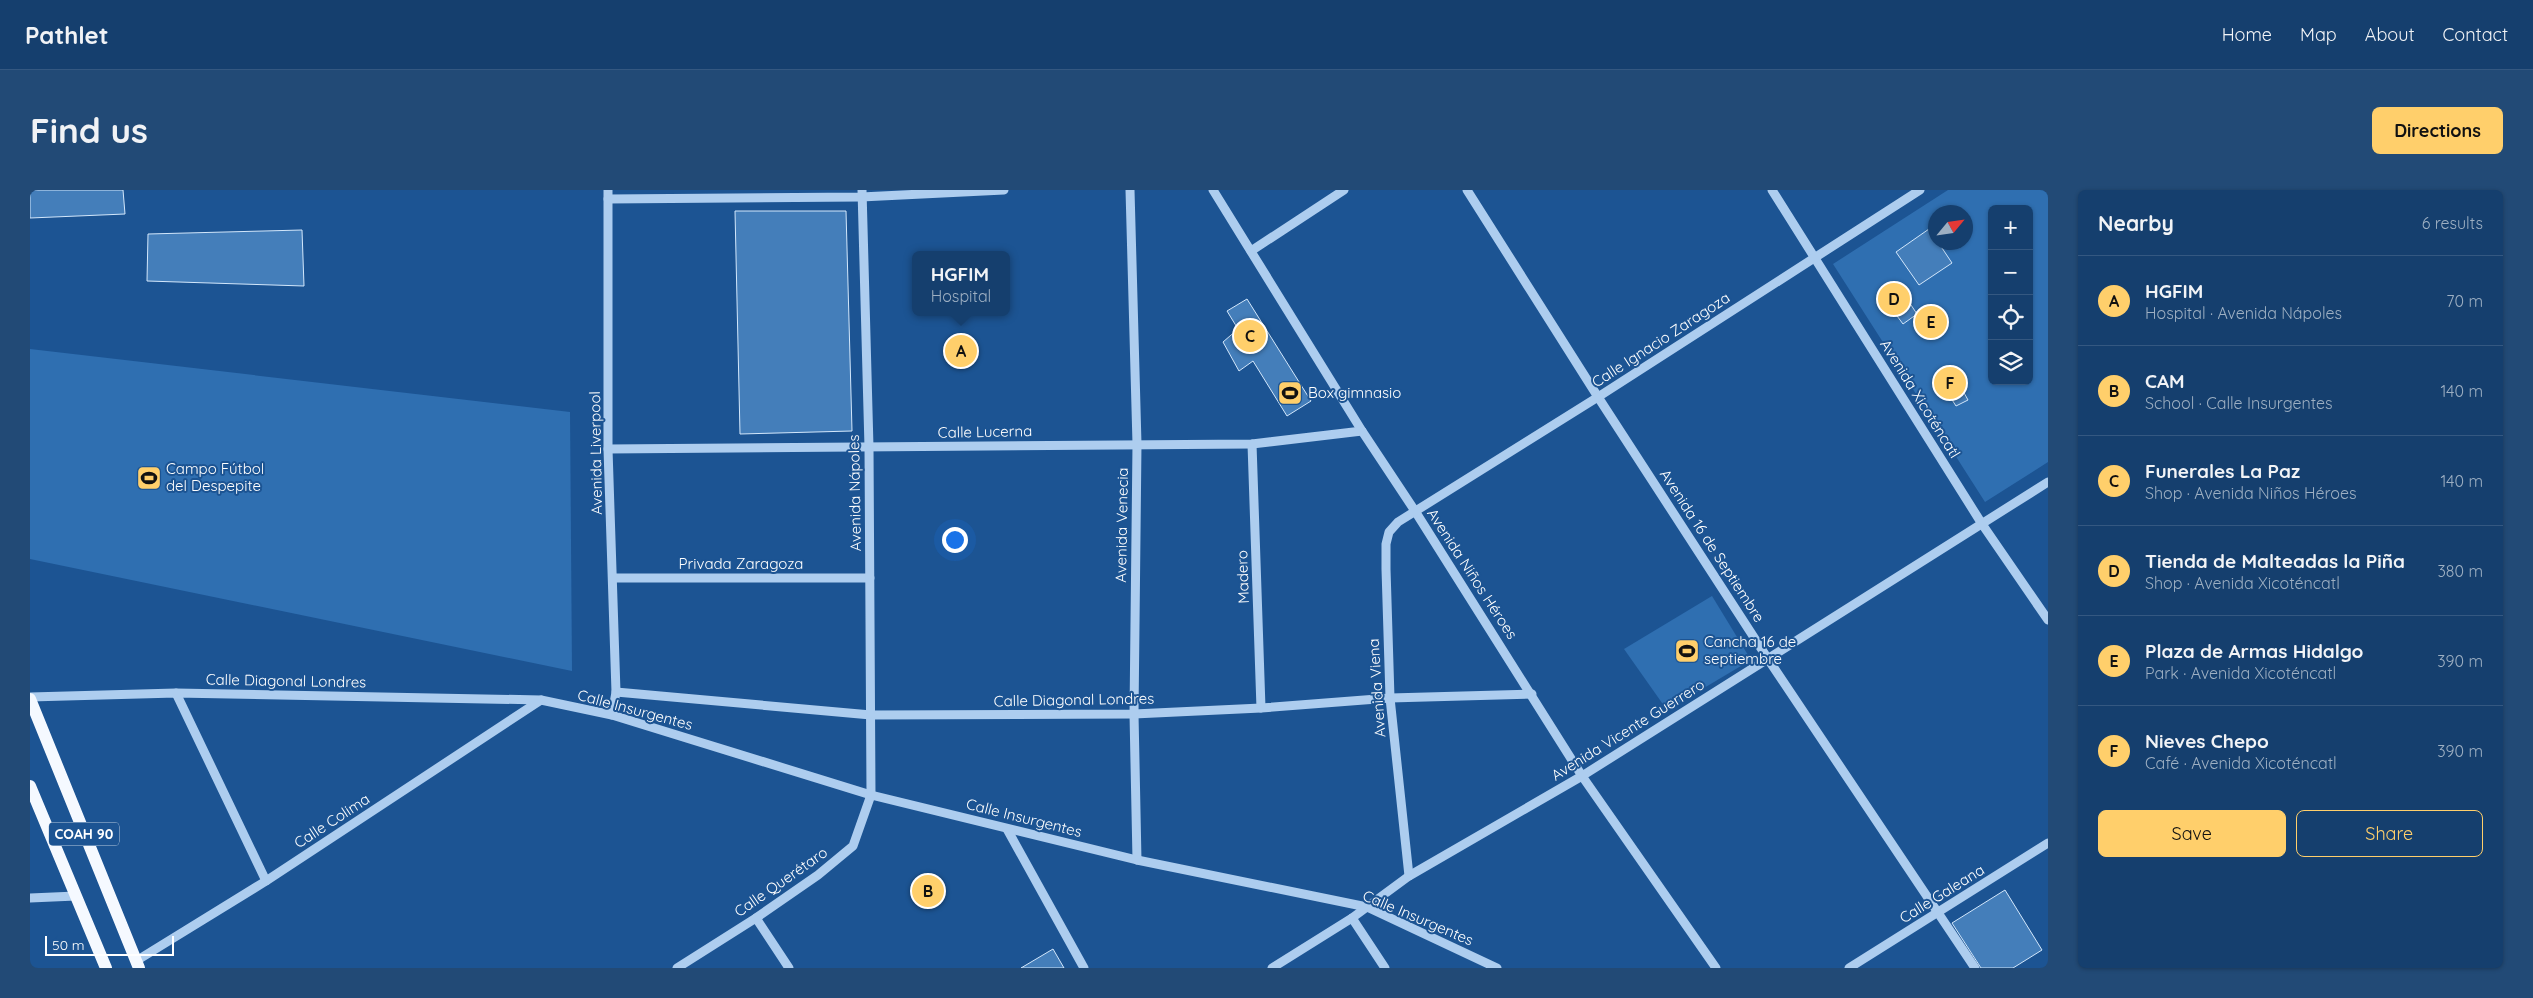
<!DOCTYPE html>
<meta charset="utf-8">
<style>
:root{--surface:#153f6e;--page:#224a76;--text:#f1f3f6;--muted:#9dafc2;--line:#345881;--accent:#ffcf6b}
body{margin:0;font-family:Quicksand,sans-serif;background:var(--page);color:var(--text)}
.controls{position:absolute;right:15px;top:15px;display:grid;overflow:hidden;border-radius:8px;box-shadow:0 1px 4px #0004}
.controls button{width:45px;height:45px;display:grid;place-items:center;padding:0;border:0;border-bottom:1px solid var(--line);background:var(--surface);color:var(--text);font:25px sans-serif}
.compass{position:absolute;left:1898px;top:15px;width:45px;height:45px;border-radius:50%;background:var(--surface);box-shadow:0 1px 4px #0004;rotate:61deg}
.scale{position:absolute;left:15px;bottom:12px;width:129px;box-sizing:border-box;padding-left:5px;border:2px solid #fff;border-top:0;font-size:14px;line-height:18px;white-space:nowrap;color:#fff;-webkit-text-stroke:4px #1c5493;paint-order:stroke}
.you{position:absolute;left:924px;top:349px;width:18px;height:18px;margin:-12px;border:4px solid #fff;border-radius:50%;background:#1a73e8;box-shadow:0 0 0 8px #1a73e833}
.badge{display:grid;place-items:center;width:32px;height:32px;border-radius:50%;background:var(--accent);color:#111;font-size:16px;font-weight:700}
.pin{position:absolute;translate:-50% -50%;border:2px solid #fff;box-shadow:0 1px 5px #0006}
.popup{position:absolute;left:882px;top:61px;width:98px;height:65px;box-sizing:border-box;display:grid;place-content:center;border-radius:8px;background:var(--surface);filter:drop-shadow(0 1px 4px #0005);font-size:16px;white-space:nowrap;color:var(--muted)}
.popup b{font-size:19px;color:var(--text)}
.popup::after{content:'';position:absolute;left:50%;top:100%;margin-left:-10px;border:10px solid transparent;border-top-color:var(--surface)}
.list{margin:0;padding:0;list-style:none}
h2{display:flex;justify-content:space-between;align-items:center;height:65px;margin:0;padding:0 20px;font-size:21px}
h2 small{font-size:16px;font-weight:400;color:var(--muted)}
.list li{display:grid;grid-template-columns:32px 1fr auto;gap:15px;align-items:center;box-sizing:border-box;height:90px;padding:0 20px;border-top:1px solid var(--line)}
.list b{display:block;font-size:19px;white-space:nowrap}
.list p{margin:0;font-size:16px;white-space:nowrap;color:var(--muted)}
.list em{font-size:16px;font-style:normal;color:var(--muted)}
.actions{display:flex;gap:10px;padding:15px 20px}
.actions a{flex:1;padding:11px 0;border:1px solid var(--accent);border-radius:8px;text-align:center;font-size:18px;color:var(--accent)}
.actions .main{background:var(--accent);color:#111}
.icon{flex:none;width:28px;height:28px;fill:none;stroke:currentColor;stroke-width:2;stroke-linecap:round;stroke-linejoin:round}
.map{position:relative;flex:none;width:2018px;height:778px;overflow:hidden;border-radius:8px}
header{display:flex;align-items:center;gap:30px;box-sizing:border-box;height:70px;padding:0 25px;background:var(--surface);border-bottom:1px solid var(--line)}
header strong{font-size:24px}
nav{display:flex;gap:28px;margin-inline-start:auto;font-size:18px}
.intro{display:flex;align-items:center;justify-content:space-between;box-sizing:border-box;height:120px;padding:0 30px}
h1{margin:0;font-size:35px}
.button{padding:12px 22px;border-radius:8px;background:var(--accent);color:#111;font-size:18px;font-weight:700}
main{display:flex;gap:30px;padding:0 30px}
aside{flex:1;background:var(--surface);border-radius:8px;box-shadow:0 1px 4px #0004}
.map>svg:first-child{display:block}
</style>
<header>
<strong>Pathlet</strong>
<nav><a>Home</a><a>Map</a><a>About</a><a>Contact</a></nav>
</header>
<div class="intro"><h1>Find us</h1><a class="button">Directions</a></div>
<main>
<div class="map">
<svg width="2018" height="778" viewBox="0 0 2018 778">
<rect width="100%" height="100%" fill="#1c5493"/>
<g fill="#2f6fb1" fill-rule="evenodd">
<path d="M 1918,0 L 2018,0 L 2018,272 L 1955,312 L 1803,74 ZM 1962,19 L 1999,19 L 1999,191 L 1962,191 ZM 1906,22 L 1936,22 L 1936,52 L 1906,52 Z"/>
<path d="M 0,159 L 540,222 L 542,481 L 0,369 Z"/>
<path d="M 1682,406 L 1721,470 L 1637,520 L 1594,459 Z"/>
</g>
<g fill="#447eba" stroke="#d3e7fb">
<path d="M 0,0 L 93,0 L 95,24 L 0,28 Z"/>
<path d="M 705,21 L 816,21 L 822,241 L 710,244 Z"/>
<path d="M 1899,39 L 1906,52 L 1908,52 L 1922,73 L 1889,95 L 1866,62 Z"/>
<path d="M 272,40 L 274,96 L 117,91 L 118,44 Z"/>
<path d="M 1869,97 L 1887,124 L 1873,134 L 1853,107 Z"/>
<path d="M 1217,109 L 1281,211 L 1257,226 L 1223,171 L 1209,181 L 1193,152 L 1208,139 L 1197,121 Z"/>
<path d="M 1923,183 L 1938,210 L 1926,216 L 1910,191 Z"/>
<path d="M 1975,700 L 2012,760 L 1983,778 L 1951,778 L 1922,733 Z"/>
<path d="M 1023,759 L 1034,778 L 991,778 Z"/>
</g>
<g fill="none" stroke-linecap="round" stroke-linejoin="round">
<g stroke="#adcdef" stroke-width="9">
<path d="M 578,0 L 578,259 L 586,502 L 582,525"/>
<path d="M 1100,0 L 1107,254 L 1104,524 L 1107,670"/>
<path d="M 1183,0 L 1332,241 L 1385,321 L 1552,586 L 1686,778"/>
<path d="M 1437,0 L 1568,207 L 1738,469 L 1945,778"/>
<path d="M 1742,0 L 1952,334 L 2018,430"/>
<path d="M 578,9 L 831,7 L 974,0"/>
<path d="M 1221,61 L 1314,0"/>
<path d="M 1222,254 L 1231,518"/>
<path d="M 578,259 L 1222,254 L 1332,241"/>
<path d="M 583,388 L 840,388"/>
<path d="M 586,502 L 841,525 L 1104,524 L 1231,518 L 1360,508 L 1502,504"/>
<path d="M 146,503 L 236,691"/>
<path d="M 0,507 L 146,503 L 511,510 L 582,525 L 841,605 L 1107,670 L 1337,717 L 1467,778"/>
<path d="M 977,639 L 1054,778"/>
<path d="M 1379,686 L 1360,508 L 1356,379 L 1356,354 L 1359,342 L 1368,332 L 1568,207 L 1890,0"/>
<path d="M 0,708 L 46,706"/>
<path d="M 726,728 L 759,778"/>
<path d="M 1322,728 L 1355,778"/>
<path d="M 106,771 L 236,691 L 511,510"/>
<path d="M 647,778 L 726,728 L 788,685 L 823,656 L 841,605 L 839,257 L 832,0"/>
<path d="M 1242,778 L 1322,728 L 1379,686 L 1552,586 L 2018,292"/>
<path d="M 1819,778 L 2018,653"/>
</g>
<g stroke="#f5f9ff" stroke-width="12">
<path d="M 0,509 L 109,778"/>
<path d="M 0,596 L 76,778"/>
</g>
</g>
<defs>
<symbol id="stadium-square" viewBox="-11 -11 22 22"><rect x="-9" y="-9" width="18" height="18" rx="4" fill="#ffcf6b" stroke="#1c5493"/><path d="M0-5a6.5 5 0 1 0 0 10a6.5 5 0 1 0 0-10ZM-3.5-1.8h7v3.6h-7Z" fill="#111"/></symbol>
</defs>
<g fill-rule="evenodd">
<use href="#stadium-square" x="1246" y="189" width="28" height="28"/>
<use href="#stadium-square" x="105" y="274" width="28" height="28"/>
<use href="#stadium-square" x="1643" y="447" width="28" height="28"/>
</g>
<g text-anchor="middle" stroke-width="4" stroke-linejoin="round" paint-order="stroke">
<rect fill="#1c5493" stroke="#bbccdf" stroke-width="1" x="19" y="632.5" width="70" height="23" rx="4"/>
<g font-size="14" font-weight="bold" fill="#fff">
<text x="54" y="649">COAH 90</text>
</g>
<g font-size="15" fill="#fff" stroke="#1c5493">
<text transform="translate(1631 150) rotate(-33)" y="5">Calle Ignacio Zaragoza</text>
<text transform="translate(1890 209) rotate(58)" y="5">Avenida Xicoténcatl</text>
<text transform="translate(955 242) rotate(-1)" y="5">Calle Lucerna</text>
<text transform="translate(566 263) rotate(-91)" y="5">Avenida Liverpool</text>
<text transform="translate(825 303) rotate(-91)" y="5">Avenida Nápoles</text>
<text transform="translate(1092 335) rotate(-89)" y="5">Avenida Venecia</text>
<text transform="translate(1682 356) rotate(57)" y="5">Avenida 16 de Septiembre</text>
<text x="711" y="379">Privada Zaragoza</text>
<text transform="translate(1442 384) rotate(57)" y="5">Avenida Niños Héroes</text>
<text transform="translate(1213 387) rotate(-92)" y="5">Madero</text>
<text transform="translate(256 491) rotate(1)" y="5">Calle Diagonal Londres</text>
<text transform="translate(1347 498) rotate(-94)" y="5">Avenida Viena</text>
<text transform="translate(1044 510) rotate(-1)" y="5">Calle Diagonal Londres</text>
<text transform="translate(605 520) rotate(15)" y="5">Calle Insurgentes</text>
<text transform="translate(1598 540) rotate(-32)" y="5">Avenida Vicente Guerrero</text>
<text transform="translate(994 628) rotate(14)" y="5">Calle Insurgentes</text>
<text transform="translate(302 631) rotate(-33)" y="5">Calle Colima</text>
<text transform="translate(751 692) rotate(-35)" y="5">Calle Querétaro</text>
<text transform="translate(1912 704) rotate(-32)" y="5">Calle Galeana</text>
<text transform="translate(1388 728) rotate(23)" y="5">Calle Insurgentes</text>
</g>
<g font-size="15" fill="#fff" stroke="#1c5493" text-anchor="start">
<text x="1278" y="208">Box gimnasio</text>
<text x="136" y="284">Campo Fútbol<tspan x="136" dy="17">del Despepite</tspan></text>
<text x="1674" y="457">Cancha 16 de<tspan x="1674" dy="17">septiembre</tspan></text>
</g>
</g>
</svg>
<div class="controls">
<button>+</button>
<button>−</button>
<button><svg class="icon" aria-label="locate" viewBox="0 0 24 24"><circle cx="12" cy="12" r="6"/><path d="M12 2v4M12 18v4M2 12h4M18 12h4"/></svg></button>
<button><svg class="icon" aria-label="layers" viewBox="0 0 24 24"><path d="M12 4l9 5-9 5-9-5zM3 14l9 5 9-5"/></svg></button>
</div>
<svg class="compass" viewBox="-18 -18 36 36"><path d="M0-13l5 13h-10z" fill="#e53935"/><path d="M0 13l5-13h-10z" fill="#9dafc2"/></svg>
<div class="scale">50 m</div>
<div class="you"></div>
<div class="pin badge" style="left:931px;top:161px">A</div>
<div class="popup"><b>HGFIM</b>Hospital</div>
<div class="pin badge" style="left:898px;top:701px">B</div>
<div class="pin badge" style="left:1220px;top:146px">C</div>
<div class="pin badge" style="left:1864px;top:109px">D</div>
<div class="pin badge" style="left:1901px;top:132px">E</div>
<div class="pin badge" style="left:1920px;top:193px">F</div>
</div>
<aside>
<h2>Nearby<small>6 results</small></h2>
<ul class="list">
<li><span class="badge">A</span><div><b>HGFIM</b><p>Hospital · Avenida Nápoles</p></div><em>70 m</em></li>
<li><span class="badge">B</span><div><b>CAM</b><p>School · Calle Insurgentes</p></div><em>140 m</em></li>
<li><span class="badge">C</span><div><b>Funerales La Paz</b><p>Shop · Avenida Niños Héroes</p></div><em>140 m</em></li>
<li><span class="badge">D</span><div><b>Tienda de Malteadas la Piña</b><p>Shop · Avenida Xicoténcatl</p></div><em>380 m</em></li>
<li><span class="badge">E</span><div><b>Plaza de Armas Hidalgo</b><p>Park · Avenida Xicoténcatl</p></div><em>390 m</em></li>
<li><span class="badge">F</span><div><b>Nieves Chepo</b><p>Café · Avenida Xicoténcatl</p></div><em>390 m</em></li>
</ul>
<div class="actions"><a class="main">Save</a><a>Share</a></div>
</aside>
</main>
